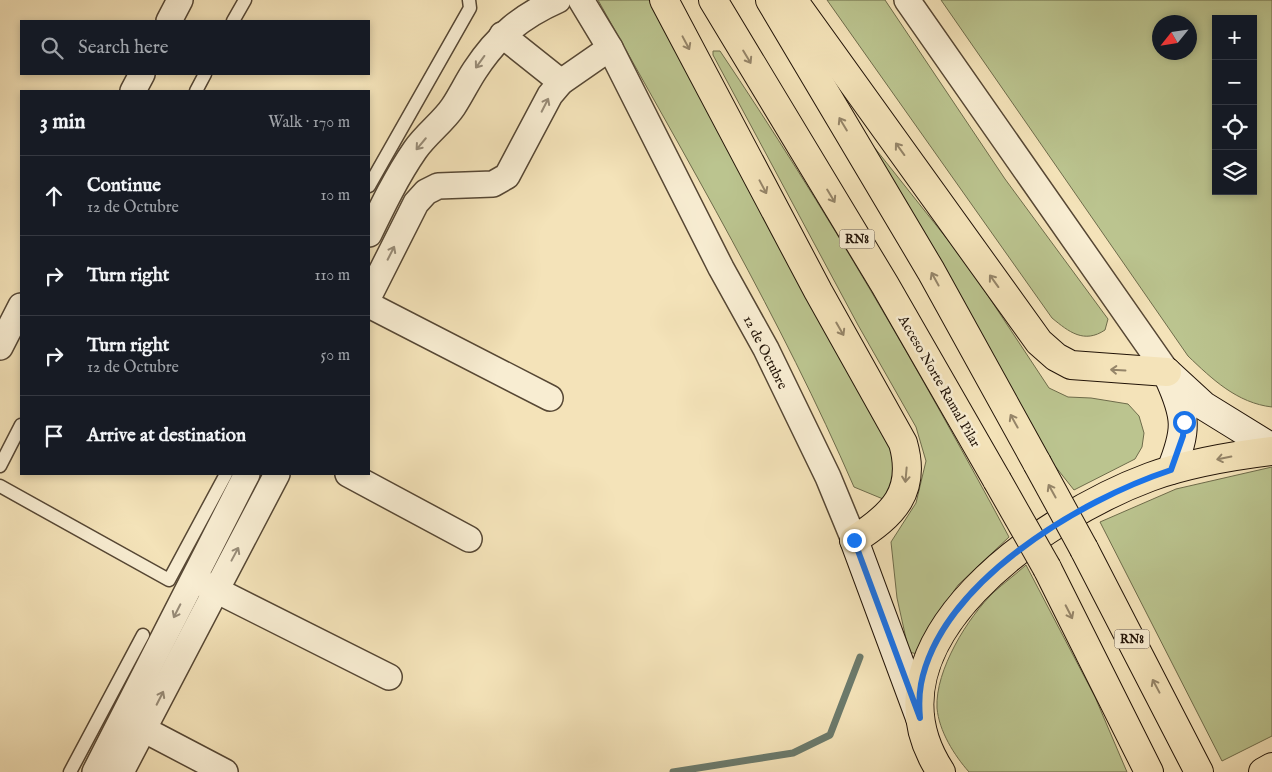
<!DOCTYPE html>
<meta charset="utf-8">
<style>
:root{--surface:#171b24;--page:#20242c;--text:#f1f3f6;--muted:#9ea1a6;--line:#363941}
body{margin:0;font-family:"IM FELL English",serif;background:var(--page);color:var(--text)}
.controls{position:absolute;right:15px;top:15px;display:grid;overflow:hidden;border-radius:0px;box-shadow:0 2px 8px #0003}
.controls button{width:45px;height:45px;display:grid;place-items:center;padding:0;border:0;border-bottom:1px solid var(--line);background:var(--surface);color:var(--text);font:25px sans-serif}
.compass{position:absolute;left:1152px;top:15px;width:45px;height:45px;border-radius:50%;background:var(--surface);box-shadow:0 2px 8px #0003;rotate:240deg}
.stop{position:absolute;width:15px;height:15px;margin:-11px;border:4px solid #1a73e8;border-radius:50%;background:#fff}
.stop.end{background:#1a73e8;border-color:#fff;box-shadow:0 1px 5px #0008}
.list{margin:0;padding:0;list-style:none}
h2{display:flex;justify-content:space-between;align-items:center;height:65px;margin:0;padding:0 20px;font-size:21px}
h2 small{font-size:16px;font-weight:400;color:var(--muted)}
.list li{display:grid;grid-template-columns:32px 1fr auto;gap:15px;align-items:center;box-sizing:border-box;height:80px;padding:0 20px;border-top:1px solid var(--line)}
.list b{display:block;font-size:19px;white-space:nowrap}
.list p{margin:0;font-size:16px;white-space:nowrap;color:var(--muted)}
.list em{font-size:16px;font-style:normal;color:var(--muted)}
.icon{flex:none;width:28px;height:28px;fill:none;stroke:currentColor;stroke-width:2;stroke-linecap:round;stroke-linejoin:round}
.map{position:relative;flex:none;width:1272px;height:772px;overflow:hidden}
.search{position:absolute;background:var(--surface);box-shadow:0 2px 8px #0003;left:20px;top:20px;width:350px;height:55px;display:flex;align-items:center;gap:12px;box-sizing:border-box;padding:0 18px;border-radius:0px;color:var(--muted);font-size:19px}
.panel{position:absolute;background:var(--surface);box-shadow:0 2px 8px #0003;left:20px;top:90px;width:350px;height:385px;border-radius:0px}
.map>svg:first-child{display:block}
</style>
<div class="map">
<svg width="1272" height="772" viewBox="0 0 1272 772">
<rect width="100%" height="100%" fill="#f4e3b9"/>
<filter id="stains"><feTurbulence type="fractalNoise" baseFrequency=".004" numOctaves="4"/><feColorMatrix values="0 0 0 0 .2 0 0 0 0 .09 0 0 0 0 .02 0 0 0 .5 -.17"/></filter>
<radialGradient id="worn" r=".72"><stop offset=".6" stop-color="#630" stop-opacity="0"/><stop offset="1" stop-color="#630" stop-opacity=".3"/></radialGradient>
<g fill="#bbc48f" stroke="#6e6c4b" fill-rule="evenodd">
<path d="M 598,0 L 649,0 L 759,204 L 896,447 L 896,482 L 883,499 L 854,487 C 781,319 687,160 598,0 Z"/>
<path d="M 827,0 L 885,0 L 1005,179 L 1108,319 L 1105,330 C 1084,344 1069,332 1052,318 Z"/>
<path d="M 941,0 L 1272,0 L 1272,407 C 1237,403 1212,379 1188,356 ZM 1216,19 L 1253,19 L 1253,191 L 1216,191 ZM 1160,22 L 1190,22 L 1190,52 L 1160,52 Z"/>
<path d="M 713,51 L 720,51 C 825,207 920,371 1009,537 L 958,585 L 928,628 L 917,654 L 909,652 L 897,598 L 891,542 L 916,503 L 926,461 L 916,427 L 858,325 L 713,55 Z"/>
<path d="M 870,142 L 967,264 L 1049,388 L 1068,397 L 1091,398 L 1128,404 L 1139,416 L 1144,433 L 1142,447 L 1135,459 L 1074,490 L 1047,456 Z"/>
<path d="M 1272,467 L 1272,736 L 1222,761 L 1100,522 L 1176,489 Z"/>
<path d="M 1026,565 L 1095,697 L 1127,772 L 969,772 C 954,755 939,731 937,708 C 935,670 968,617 994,592 C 1004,583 1016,574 1026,565 Z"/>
</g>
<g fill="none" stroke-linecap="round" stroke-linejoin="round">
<path stroke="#6b7a6c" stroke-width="7" d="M 673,772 L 793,753 L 830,735 L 860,657"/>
<defs>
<g id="lane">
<path d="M 233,21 L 245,0"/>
<path d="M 196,91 L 205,74"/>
<path d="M 369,186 L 470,8 L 469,0"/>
<path d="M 0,466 L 21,425"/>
<path d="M 0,486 L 169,580 L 226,474"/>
<path d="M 70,772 L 143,635"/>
</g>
<g id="street">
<path d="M 581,0 L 610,48 L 721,268 L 766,349 L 828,477 L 854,540"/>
<path d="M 907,0 L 1167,372"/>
<path d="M 169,21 L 180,0"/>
<path d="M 502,35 L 561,82"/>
<path d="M 133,91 L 142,74"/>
<path d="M 369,234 C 383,205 397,176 415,150 C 426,134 443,122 453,107 C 461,95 467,82 475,70 C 497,36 522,16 558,0"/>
<path d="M 369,296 L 416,203 L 426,192 L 438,186 L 493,184 L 507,176 L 550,95 L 561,82 L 610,48"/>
<path d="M 369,305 L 550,398"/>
<path d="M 0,347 L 21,306"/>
<path d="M 348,474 L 469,539"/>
<path d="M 200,582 L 389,677"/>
<path d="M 143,729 L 225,772"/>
<path d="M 95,772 L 247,474"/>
<path d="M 121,772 L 277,474"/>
</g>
<g id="secondary">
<path d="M 1167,372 L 1204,406 L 1272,448"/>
<path d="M 1169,378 C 1187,418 1187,430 1171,470"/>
<path d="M 854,540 L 920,718"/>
</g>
<g id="primary">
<path d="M 941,772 C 855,642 1047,515 1150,477 C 1189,463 1231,456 1272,451"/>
<path d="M 1263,772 L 1272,767"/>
</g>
<g id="highway">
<path d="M 664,0 L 818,291 L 903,443 C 917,492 893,515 854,540"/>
<path d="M 713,0 L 885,285 L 997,480"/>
<path d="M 770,0 L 931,271 L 1037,463"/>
<path d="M 793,0 L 1039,342 L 1056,357 L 1071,365 L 1167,372"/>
<path d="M 1084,549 L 1199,772"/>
<path d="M 1047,568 L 1149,772"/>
</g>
</defs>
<use href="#lane" stroke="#564734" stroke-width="15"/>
<use href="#street" stroke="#564734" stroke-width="28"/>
<use href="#secondary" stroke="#211307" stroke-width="30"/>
<use href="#primary" stroke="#211307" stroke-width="30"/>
<use href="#highway" stroke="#211307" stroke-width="30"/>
<use href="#lane" stroke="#f8edd2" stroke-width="12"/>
<use href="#street" stroke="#f8edd2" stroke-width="25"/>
<use href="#secondary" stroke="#f8edd2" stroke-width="28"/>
<use href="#primary" stroke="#f4e3b9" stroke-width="28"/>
<use href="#highway" stroke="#f4e3b9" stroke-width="28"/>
<defs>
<g id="highway-bridge">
<path d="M 1037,463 L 1084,549"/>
<path d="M 997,480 L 1047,568"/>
</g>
</defs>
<use href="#highway-bridge" stroke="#211307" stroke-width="30" stroke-linecap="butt"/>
<use href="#highway-bridge" stroke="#f4e3b9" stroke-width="28"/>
</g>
<defs><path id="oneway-shaft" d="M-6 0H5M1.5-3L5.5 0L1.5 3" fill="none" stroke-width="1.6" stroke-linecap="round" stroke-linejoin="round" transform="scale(1.25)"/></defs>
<g stroke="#958569">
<use href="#oneway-shaft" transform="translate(686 43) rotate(62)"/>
<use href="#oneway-shaft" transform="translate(747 57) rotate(59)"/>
<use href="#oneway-shaft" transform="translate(843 124) rotate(-121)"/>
<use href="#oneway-shaft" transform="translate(900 149) rotate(-126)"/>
<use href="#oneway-shaft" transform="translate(763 187) rotate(62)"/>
<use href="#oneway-shaft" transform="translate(831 196) rotate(59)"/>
<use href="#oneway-shaft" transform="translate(935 279) rotate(-119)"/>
<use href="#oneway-shaft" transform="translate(994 281) rotate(-126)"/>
<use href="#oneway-shaft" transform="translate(840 329) rotate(60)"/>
<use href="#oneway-shaft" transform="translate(1118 370) rotate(-177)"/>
<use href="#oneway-shaft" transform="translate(1014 421) rotate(-119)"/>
<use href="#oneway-shaft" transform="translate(1224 458) rotate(169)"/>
<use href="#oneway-shaft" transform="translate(906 475) rotate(95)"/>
<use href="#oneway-shaft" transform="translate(1052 491) rotate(-119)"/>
<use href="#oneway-shaft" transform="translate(1069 612) rotate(63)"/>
<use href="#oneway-shaft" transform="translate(1156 686) rotate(-118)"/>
</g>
<g stroke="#978b77">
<use href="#oneway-shaft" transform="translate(480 62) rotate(126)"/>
<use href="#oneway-shaft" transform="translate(545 105) rotate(-63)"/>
<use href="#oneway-shaft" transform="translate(421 144) rotate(130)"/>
<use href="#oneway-shaft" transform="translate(391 253) rotate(-63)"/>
<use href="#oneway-shaft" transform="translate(235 554) rotate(-62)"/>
<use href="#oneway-shaft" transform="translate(177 611) rotate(117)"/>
<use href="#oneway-shaft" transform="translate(160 698) rotate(-63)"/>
</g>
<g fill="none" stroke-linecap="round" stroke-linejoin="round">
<path stroke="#1a73e8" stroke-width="6" d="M 854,540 L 920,718 C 919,707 919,695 921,684 C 941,582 1080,500 1171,470 L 1183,436 L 1184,422"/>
</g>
<g text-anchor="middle" stroke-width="5" stroke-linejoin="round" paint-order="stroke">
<g fill="#f8edd2" stroke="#625444" stroke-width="1">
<rect x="839.5" y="229.5" width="35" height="19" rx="4"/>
<rect x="1114.5" y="629.5" width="35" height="19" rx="4"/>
</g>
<g font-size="12" font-weight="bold" fill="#211307">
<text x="857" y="243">RN8</text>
<text x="1132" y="643">RN8</text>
</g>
<g font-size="14" fill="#211307" stroke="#f8edd2">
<text transform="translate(766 352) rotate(63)" y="5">12 de Octubre</text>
<text transform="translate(940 381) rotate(60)" y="5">Acceso Norte Ramal Pilar</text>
</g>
</g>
<rect width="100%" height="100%" filter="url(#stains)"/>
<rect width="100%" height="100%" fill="url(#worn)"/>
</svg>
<div class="controls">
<button>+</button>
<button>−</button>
<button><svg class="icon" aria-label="locate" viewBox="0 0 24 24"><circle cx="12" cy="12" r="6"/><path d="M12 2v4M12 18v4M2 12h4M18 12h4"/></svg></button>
<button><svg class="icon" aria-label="layers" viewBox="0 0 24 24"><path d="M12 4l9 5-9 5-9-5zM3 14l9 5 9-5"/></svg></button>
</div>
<svg class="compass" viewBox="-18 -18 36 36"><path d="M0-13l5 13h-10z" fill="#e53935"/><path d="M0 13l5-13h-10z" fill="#9ea1a6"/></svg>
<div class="stop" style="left:1184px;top:422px"></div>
<div class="stop end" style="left:854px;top:540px"></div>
<div class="search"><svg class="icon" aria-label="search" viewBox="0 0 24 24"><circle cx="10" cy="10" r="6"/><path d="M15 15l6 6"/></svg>Search here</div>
<section class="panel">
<h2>3 min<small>Walk · 170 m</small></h2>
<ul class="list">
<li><svg class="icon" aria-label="ahead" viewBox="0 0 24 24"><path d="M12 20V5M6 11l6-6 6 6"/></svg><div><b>Continue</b><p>12 de Octubre</p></div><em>10 m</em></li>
<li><svg class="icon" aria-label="right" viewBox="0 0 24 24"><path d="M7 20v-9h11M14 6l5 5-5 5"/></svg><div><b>Turn right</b></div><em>110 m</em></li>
<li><svg class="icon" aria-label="right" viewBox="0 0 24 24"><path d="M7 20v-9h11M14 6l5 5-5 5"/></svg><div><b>Turn right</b><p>12 de Octubre</p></div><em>50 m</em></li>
<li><svg class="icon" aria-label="arrive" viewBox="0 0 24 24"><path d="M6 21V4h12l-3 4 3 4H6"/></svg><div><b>Arrive at destination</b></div></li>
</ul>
</section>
</div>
